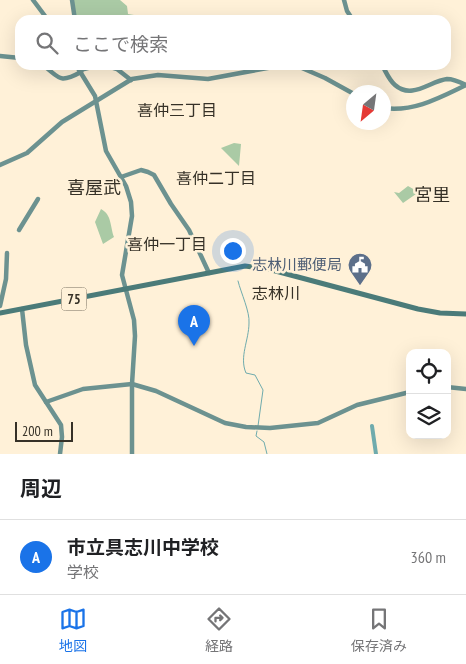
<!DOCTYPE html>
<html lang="ja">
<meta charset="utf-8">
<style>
:root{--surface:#fff;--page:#f6f6f6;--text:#202124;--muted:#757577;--line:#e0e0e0;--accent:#1a73e8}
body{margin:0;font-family:"PT Sans Narrow","Noto Sans JP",sans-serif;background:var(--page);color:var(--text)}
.controls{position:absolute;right:15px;bottom:15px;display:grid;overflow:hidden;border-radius:10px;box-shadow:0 5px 20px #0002}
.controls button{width:45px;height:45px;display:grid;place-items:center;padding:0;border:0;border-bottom:1px solid var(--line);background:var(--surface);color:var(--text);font:25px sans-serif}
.compass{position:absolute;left:346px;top:85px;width:45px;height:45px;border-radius:50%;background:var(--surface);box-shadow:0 5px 20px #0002;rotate:209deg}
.scale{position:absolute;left:15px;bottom:12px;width:58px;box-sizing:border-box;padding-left:5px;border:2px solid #363127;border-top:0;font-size:14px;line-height:18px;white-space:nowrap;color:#363127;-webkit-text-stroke:4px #fff1d8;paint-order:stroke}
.you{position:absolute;left:232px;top:250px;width:18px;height:18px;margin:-12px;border:4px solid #fff;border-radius:50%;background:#1a73e8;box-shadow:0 0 0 8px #1a73e833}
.badge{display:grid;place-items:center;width:32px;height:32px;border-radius:50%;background:var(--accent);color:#fff;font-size:16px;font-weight:700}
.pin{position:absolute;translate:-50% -41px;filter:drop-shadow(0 1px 2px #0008)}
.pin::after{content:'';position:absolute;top:26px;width:18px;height:15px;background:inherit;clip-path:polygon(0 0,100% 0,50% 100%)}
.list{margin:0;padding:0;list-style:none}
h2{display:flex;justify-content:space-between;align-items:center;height:65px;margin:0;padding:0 20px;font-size:21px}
h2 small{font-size:16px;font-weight:400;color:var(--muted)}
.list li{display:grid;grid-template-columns:32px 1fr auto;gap:15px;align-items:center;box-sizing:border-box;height:75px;padding:0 20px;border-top:1px solid var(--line)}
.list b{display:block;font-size:19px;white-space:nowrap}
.list p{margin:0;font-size:16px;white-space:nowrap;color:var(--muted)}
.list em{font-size:16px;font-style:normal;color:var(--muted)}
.icon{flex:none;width:28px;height:28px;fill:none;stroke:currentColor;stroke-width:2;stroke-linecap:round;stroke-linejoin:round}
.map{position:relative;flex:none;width:466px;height:454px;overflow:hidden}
.search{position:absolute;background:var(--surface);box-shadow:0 5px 20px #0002;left:15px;right:15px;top:15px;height:55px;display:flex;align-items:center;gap:12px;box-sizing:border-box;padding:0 18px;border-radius:15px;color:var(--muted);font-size:19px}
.sheet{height:140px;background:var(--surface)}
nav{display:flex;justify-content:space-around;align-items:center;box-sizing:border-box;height:70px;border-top:1px solid var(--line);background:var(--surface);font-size:14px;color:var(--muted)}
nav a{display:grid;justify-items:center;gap:2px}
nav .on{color:var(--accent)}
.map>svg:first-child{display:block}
</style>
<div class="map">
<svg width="466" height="454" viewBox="0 0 466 454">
<rect width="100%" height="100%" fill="#fff1d8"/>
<g fill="#aacaa5">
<path d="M 73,0 L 120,0 L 127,6 L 128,14 L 146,17 L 146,20 L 76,20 Z"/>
<path d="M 234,143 L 241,144 L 239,166 L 221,148 Z"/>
<path d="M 408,186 L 415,190 L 416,194 L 403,203 L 394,192 L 399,193 Z"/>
<path d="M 101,209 C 112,215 110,226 114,237 L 103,244 L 95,222 Z"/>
</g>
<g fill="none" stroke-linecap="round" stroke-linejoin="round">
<g stroke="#6fabad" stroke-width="1">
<path d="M 238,281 C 241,293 250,312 249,323 C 249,340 239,357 246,373 L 255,375 L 263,390 L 258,426"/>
<path d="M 257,431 L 256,436 L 264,442 L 267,454"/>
</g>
<path stroke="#6fabad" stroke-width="4" d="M 372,426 L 376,454"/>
<g stroke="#6c9290" stroke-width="4.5">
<path d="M 33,0 L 48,20"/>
<path d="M 72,0 L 75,20"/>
<path d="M 344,0 L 347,11 L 353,20"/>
<path d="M 0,56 L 20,58"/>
<path d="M 43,65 C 60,78 59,84 81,72 L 84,65"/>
<path d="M 76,65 L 95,96 L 106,151 L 126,186 L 131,202 L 132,216 L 122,275 L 134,320 L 135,336 L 132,384 L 132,454"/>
<path d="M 104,65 L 117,69 L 131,80"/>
<path d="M 295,65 L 325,78 L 354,94"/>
<path d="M 382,65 C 386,72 389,80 395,85 C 412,100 430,81 447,79 C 454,79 460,82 466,85"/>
<path d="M 84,69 L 99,65"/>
<path d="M 384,108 C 414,112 439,98 466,85"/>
<path d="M 0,165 L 27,153 L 62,122 L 132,79 L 158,75 L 208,79 L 284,65"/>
<path d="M 121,177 L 141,170 L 148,172 L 154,175 L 171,204 L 189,230 L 209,273"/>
<path d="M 19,230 L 38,199"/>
<path d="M 0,306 L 6,279 L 7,253"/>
<path d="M 22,309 L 26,345 L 35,385 L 61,425 L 62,437 L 60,454"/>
<path d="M 447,387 L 466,389"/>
<path d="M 46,402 L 83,389 L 132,384 L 156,391 L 225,423 L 246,427 L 270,428 L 318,423 L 357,405 L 410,392"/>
</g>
<path stroke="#4b7b79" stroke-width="5" d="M 0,313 L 245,266 L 268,269 L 418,309 L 440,313 L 466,314"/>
</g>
<defs>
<symbol id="civic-pin" viewBox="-11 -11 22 30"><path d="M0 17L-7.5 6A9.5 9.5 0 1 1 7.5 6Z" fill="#5c6f8a" stroke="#fff1d8"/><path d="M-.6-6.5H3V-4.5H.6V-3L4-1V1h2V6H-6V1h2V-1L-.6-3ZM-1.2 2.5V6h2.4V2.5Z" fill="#fff"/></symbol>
</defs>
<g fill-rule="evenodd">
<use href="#civic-pin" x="346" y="251" width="28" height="38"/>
</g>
<g text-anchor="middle" stroke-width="5" stroke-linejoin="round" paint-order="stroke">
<rect fill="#fff1d8" stroke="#726b5c" stroke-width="1" x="61.5" y="287.5" width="25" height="23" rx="4"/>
<g font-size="14" font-weight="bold" fill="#363127">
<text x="74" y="304">75</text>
</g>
<g font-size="15" fill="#4e5e75" stroke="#fff1d8" text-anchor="end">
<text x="342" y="270">志林川郵便局</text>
</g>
<g font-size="16" fill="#363127" stroke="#fff1d8">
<text x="177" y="116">喜仲三丁目</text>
<text x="216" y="184">喜仲二丁目</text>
<text x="167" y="250">喜仲一丁目</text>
<text x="276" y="299">志林川</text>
</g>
<g font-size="18" fill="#363127" stroke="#fff1d8">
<text x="94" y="194">喜屋武</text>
<text x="432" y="201">宮里</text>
</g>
</g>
</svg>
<div class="controls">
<button><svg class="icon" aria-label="locate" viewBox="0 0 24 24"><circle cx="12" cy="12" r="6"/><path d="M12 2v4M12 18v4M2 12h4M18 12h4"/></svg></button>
<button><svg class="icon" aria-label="layers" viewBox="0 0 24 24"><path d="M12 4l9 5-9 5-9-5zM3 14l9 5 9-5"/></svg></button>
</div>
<svg class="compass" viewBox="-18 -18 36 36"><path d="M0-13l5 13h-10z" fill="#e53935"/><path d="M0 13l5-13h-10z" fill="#757577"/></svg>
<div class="scale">200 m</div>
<div class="you"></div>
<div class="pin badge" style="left:194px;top:346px">A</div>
<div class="search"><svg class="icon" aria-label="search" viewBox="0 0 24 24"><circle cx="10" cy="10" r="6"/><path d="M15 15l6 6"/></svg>ここで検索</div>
</div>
<section class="sheet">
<h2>周辺<small></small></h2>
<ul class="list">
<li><span class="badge">A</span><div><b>市立具志川中学校</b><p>学校</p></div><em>360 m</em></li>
</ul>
</section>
<nav>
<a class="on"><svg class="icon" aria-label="map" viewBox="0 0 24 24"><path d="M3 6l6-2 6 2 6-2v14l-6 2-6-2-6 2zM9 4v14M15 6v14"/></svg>地図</a>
<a><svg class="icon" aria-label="directions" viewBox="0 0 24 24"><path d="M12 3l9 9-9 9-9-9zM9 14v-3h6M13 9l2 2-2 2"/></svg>経路</a>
<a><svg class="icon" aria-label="saved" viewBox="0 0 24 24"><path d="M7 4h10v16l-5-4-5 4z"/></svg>保存済み</a>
</nav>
